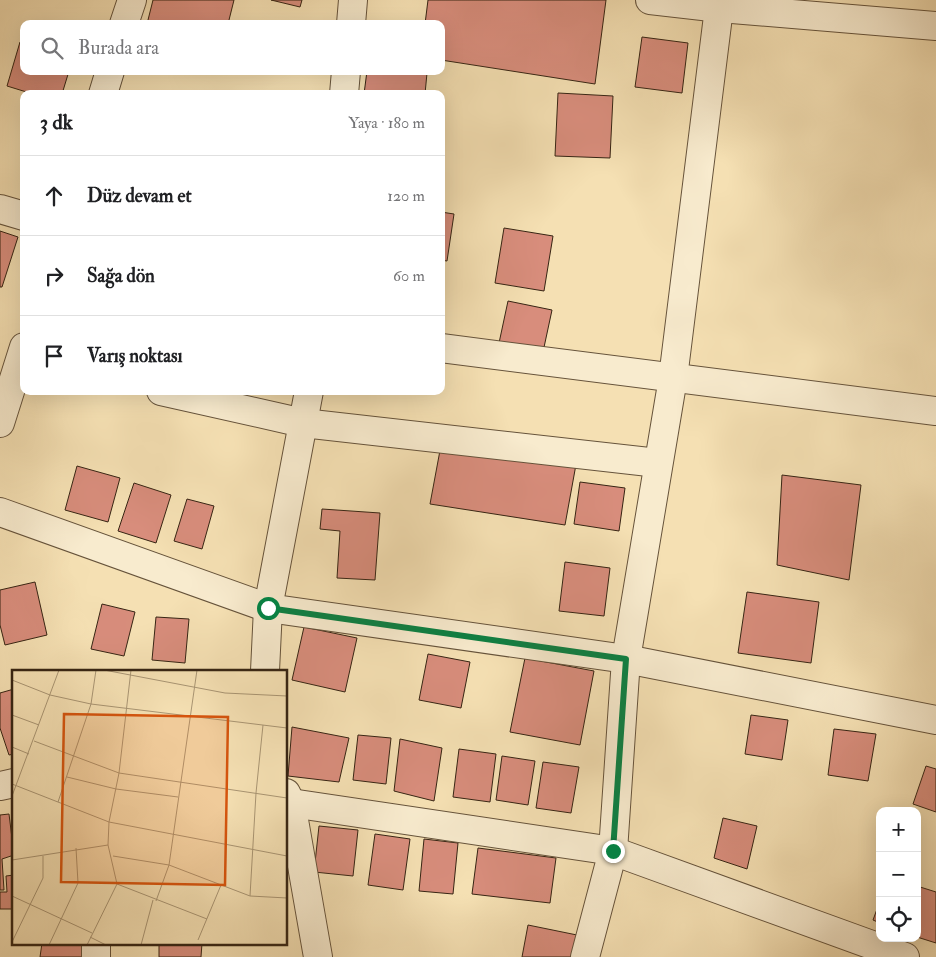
<!DOCTYPE html>
<html lang="tr">
<meta charset="utf-8">
<style>
:root{--surface:#fff;--page:#f2f2f2;--text:#202124;--muted:#757577;--line:#e0e0e0}
body{margin:0;font-family:"IM FELL Double Pica",serif;background:var(--page);color:var(--text)}
.controls{position:absolute;right:15px;bottom:15px;display:grid;overflow:hidden;border-radius:10px;box-shadow:0 5px 20px #0002}
.controls button{width:45px;height:45px;display:grid;place-items:center;padding:0;border:0;border-bottom:1px solid var(--line);background:var(--surface);color:var(--text);font:25px sans-serif}
.stop{position:absolute;width:15px;height:15px;margin:-11px;border:4px solid #0b8043;border-radius:50%;background:#fff}
.stop.end{background:#0b8043;border-color:#fff;box-shadow:0 1px 5px #0008}
.list{margin:0;padding:0;list-style:none}
h2{display:flex;justify-content:space-between;align-items:center;height:65px;margin:0;padding:0 20px;font-size:21px}
h2 small{font-size:16px;font-weight:400;color:var(--muted)}
.list li{display:grid;grid-template-columns:32px 1fr auto;gap:15px;align-items:center;box-sizing:border-box;height:80px;padding:0 20px;border-top:1px solid var(--line)}
.list b{display:block;font-size:19px;white-space:nowrap}
.list em{font-size:16px;font-style:normal;color:var(--muted)}
.icon{flex:none;width:28px;height:28px;fill:none;stroke:currentColor;stroke-width:2;stroke-linecap:round;stroke-linejoin:round}
.map{position:relative;flex:none;width:936px;height:957px;overflow:hidden}
.search{position:absolute;background:var(--surface);box-shadow:0 5px 20px #0002;left:20px;top:20px;width:425px;height:55px;display:flex;align-items:center;gap:12px;box-sizing:border-box;padding:0 18px;border-radius:10px;color:var(--muted);font-size:19px}
.panel{position:absolute;background:var(--surface);box-shadow:0 5px 20px #0002;left:20px;top:90px;width:425px;height:305px;border-radius:10px}
.map>svg:first-child{display:block}
</style>
<div class="map">
<svg width="936" height="957" viewBox="0 0 936 957">
<rect width="100%" height="100%" fill="#f5e0b3"/>
<filter id="stains"><feTurbulence type="fractalNoise" baseFrequency=".004" numOctaves="4"/><feColorMatrix values="0 0 0 0 .2 0 0 0 0 .09 0 0 0 0 .02 0 0 0 .5 -.17"/></filter>
<radialGradient id="worn" r=".72"><stop offset=".6" stop-color="#630" stop-opacity="0"/><stop offset="1" stop-color="#630" stop-opacity=".3"/></radialGradient>
<g fill="#d88d7c" stroke="#362413">
<path d="M 153,0 L 234,0 L 228,24 L 147,24 Z"/>
<path d="M 271,0 L 302,0 L 300,7 Z"/>
<path d="M 428,0 L 606,0 L 595,84 L 441,60 L 441,24 L 425,24 Z"/>
<path d="M 642,37 L 688,43 L 682,93 L 635,87 Z"/>
<path d="M 20,42 L 24,43 L 24,71 L 69,71 L 62,94 L 33,94 L 7,86 Z"/>
<path d="M 367,71 L 414,71 L 427,73 L 425,94 L 364,94 Z"/>
<path d="M 558,93 L 613,96 L 610,158 L 555,156 Z"/>
<path d="M 441,212 L 454,214 L 447,261 L 441,260 Z"/>
<path d="M 504,228 L 553,236 L 544,291 L 495,283 Z"/>
<path d="M 0,231 L 18,237 L 2,287 L 0,287 Z"/>
<path d="M 508,301 L 552,310 L 543,352 L 499,343 Z"/>
<path d="M 441,445 L 577,459 L 565,525 L 430,504 Z"/>
<path d="M 77,466 L 120,478 L 108,522 L 65,510 Z"/>
<path d="M 782,475 L 861,485 L 849,580 L 777,565 Z"/>
<path d="M 580,482 L 625,488 L 619,531 L 574,524 Z"/>
<path d="M 134,483 L 171,495 L 156,543 L 118,531 Z"/>
<path d="M 187,499 L 214,506 L 202,549 L 174,541 Z"/>
<path d="M 322,509 L 380,513 L 375,580 L 337,578 L 340,531 L 320,529 Z"/>
<path d="M 565,562 L 610,568 L 604,616 L 559,611 Z"/>
<path d="M 35,582 L 47,635 L 5,645 L 0,625 L 0,590 Z"/>
<path d="M 747,592 L 819,602 L 811,663 L 738,653 Z"/>
<path d="M 102,604 L 135,612 L 124,656 L 91,649 Z"/>
<path d="M 156,617 L 189,619 L 185,663 L 152,660 Z"/>
<path d="M 304,627 L 357,638 L 345,692 L 292,680 Z"/>
<path d="M 428,654 L 470,662 L 461,708 L 419,700 Z"/>
<path d="M 525,658 L 594,671 L 580,745 L 510,732 Z"/>
<path d="M 14,689 L 14,754 L 9,755 L 0,728 L 0,693 Z"/>
<path d="M 751,715 L 788,720 L 782,760 L 745,754 Z"/>
<path d="M 292,727 L 349,738 L 339,782 L 288,776 Z"/>
<path d="M 834,729 L 876,734 L 868,781 L 828,775 Z"/>
<path d="M 358,735 L 391,738 L 386,784 L 353,780 Z"/>
<path d="M 400,739 L 442,748 L 434,801 L 394,791 Z"/>
<path d="M 459,749 L 496,754 L 490,802 L 453,797 Z"/>
<path d="M 502,756 L 535,761 L 528,805 L 496,800 Z"/>
<path d="M 543,762 L 579,767 L 571,813 L 536,808 Z"/>
<path d="M 926,766 L 936,769 L 936,812 L 913,804 Z"/>
<path d="M 9,814 L 14,855 L 2,859 L 4,890 L 0,890 L 0,815 Z"/>
<path d="M 723,818 L 757,826 L 747,869 L 714,858 Z"/>
<path d="M 319,826 L 358,830 L 353,876 L 314,872 Z"/>
<path d="M 375,834 L 410,839 L 403,890 L 368,885 Z"/>
<path d="M 424,839 L 458,843 L 453,894 L 419,891 Z"/>
<path d="M 478,848 L 556,858 L 550,903 L 472,894 Z"/>
<path d="M 14,875 L 14,909 L 0,909 L 0,892 L 7,892 L 6,876 Z"/>
<path d="M 917,886 L 936,892 L 936,943 L 917,937 Z"/>
<path d="M 880,901 L 880,923 L 873,920 Z"/>
<path d="M 528,925 L 577,935 L 571,957 L 522,957 Z"/>
<path d="M 42,943 L 85,943 L 83,957 L 40,957 Z"/>
<path d="M 159,943 L 202,943 L 201,957 L 159,957 Z"/>
</g>
<g fill="none" stroke-linecap="round" stroke-linejoin="round">
<defs>
<g id="minor">
<path d="M 650,0 L 720,8 L 936,26"/>
<path d="M 124,24 L 132,0"/>
<path d="M 351,24 L 353,0"/>
<path d="M 103,94 L 110,71"/>
<path d="M 344,94 L 346,71"/>
<path d="M 0,209 L 24,216"/>
<path d="M 441,348 L 936,411"/>
<path d="M 161,391 L 303,423 L 658,463"/>
<path d="M 0,423 L 24,347"/>
<path d="M 0,512 L 268,608 L 626,659 L 936,720"/>
<path d="M 265,671 L 268,608 L 309,391"/>
<path d="M 0,786 L 14,783"/>
<path d="M 286,793 L 291,803 L 318,957"/>
<path d="M 291,803 L 613,851 L 905,957"/>
<path d="M 96,943 L 96,957"/>
<path d="M 585,957 L 613,851 L 626,659 L 673,378 L 720,0"/>
</g>
</defs>
<use href="#minor" stroke="#66533b" stroke-width="30"/>
<use href="#minor" stroke="#f8ebce" stroke-width="28"/>
</g>
<g fill="none" stroke-linecap="round" stroke-linejoin="round">
<path stroke="#0b8043" stroke-width="6" d="M 268,608 L 626,659 L 613,851"/>
</g>
<g transform="translate(12 670)">
<rect width="275" height="275" fill="#f5e0b3"/>
<path fill="none" stroke="#a99573" stroke-width="1" d="M 92,0 L 213,23 L 275,26M 0,10 L 38,25 L 79,34 L 275,58M 0,45 L 27,55M 22,71 L 107,103 L 275,128M 0,77 L 17,84M 55,107 L 104,119 L 166,127M 0,114 L 97,152 L 275,186M 0,126 L 47,0M 46,132 L 79,34 L 84,0M 101,186 L 157,195 L 238,226 L 275,228M 0,190 L 96,175M 105,214 L 195,249M 0,226 L 80,263M 238,226 L 244,123 L 251,55M 144,231 L 157,195 L 185,0M 78,267 L 94,275M 186,270 L 209,215M 0,272 L 31,208 L 31,186M 37,275 L 66,213 L 64,178M 75,275 L 105,214 L 96,175 L 97,152 L 107,103 L 119,0M 129,275 L 141,230"/>
<path fill="#d6540d" fill-opacity="0.15" stroke="#d6540d" stroke-width="2.5" d="M 52,44 L 216,47 L 213,215 L 49,212 Z"/>
<rect width="275" height="275" fill="none" stroke="#362413" stroke-width="2.5"/>
</g>
<rect width="100%" height="100%" filter="url(#stains)"/>
<rect width="100%" height="100%" fill="url(#worn)"/>
</svg>
<div class="controls">
<button>+</button>
<button>−</button>
<button><svg class="icon" aria-label="locate" viewBox="0 0 24 24"><circle cx="12" cy="12" r="6"/><path d="M12 2v4M12 18v4M2 12h4M18 12h4"/></svg></button>
</div>
<div class="stop" style="left:268px;top:608px"></div>
<div class="stop end" style="left:613px;top:851px"></div>
<div class="search"><svg class="icon" aria-label="search" viewBox="0 0 24 24"><circle cx="10" cy="10" r="6"/><path d="M15 15l6 6"/></svg>Burada ara</div>
<section class="panel">
<h2>3 dk<small>Yaya · 180 m</small></h2>
<ul class="list">
<li><svg class="icon" aria-label="ahead" viewBox="0 0 24 24"><path d="M12 20V5M6 11l6-6 6 6"/></svg><div><b>Düz devam et</b></div><em>120 m</em></li>
<li><svg class="icon" aria-label="right" viewBox="0 0 24 24"><path d="M7 20v-9h11M14 6l5 5-5 5"/></svg><div><b>Sağa dön</b></div><em>60 m</em></li>
<li><svg class="icon" aria-label="arrive" viewBox="0 0 24 24"><path d="M6 21V4h12l-3 4 3 4H6"/></svg><div><b>Varış noktası</b></div></li>
</ul>
</section>
</div>
